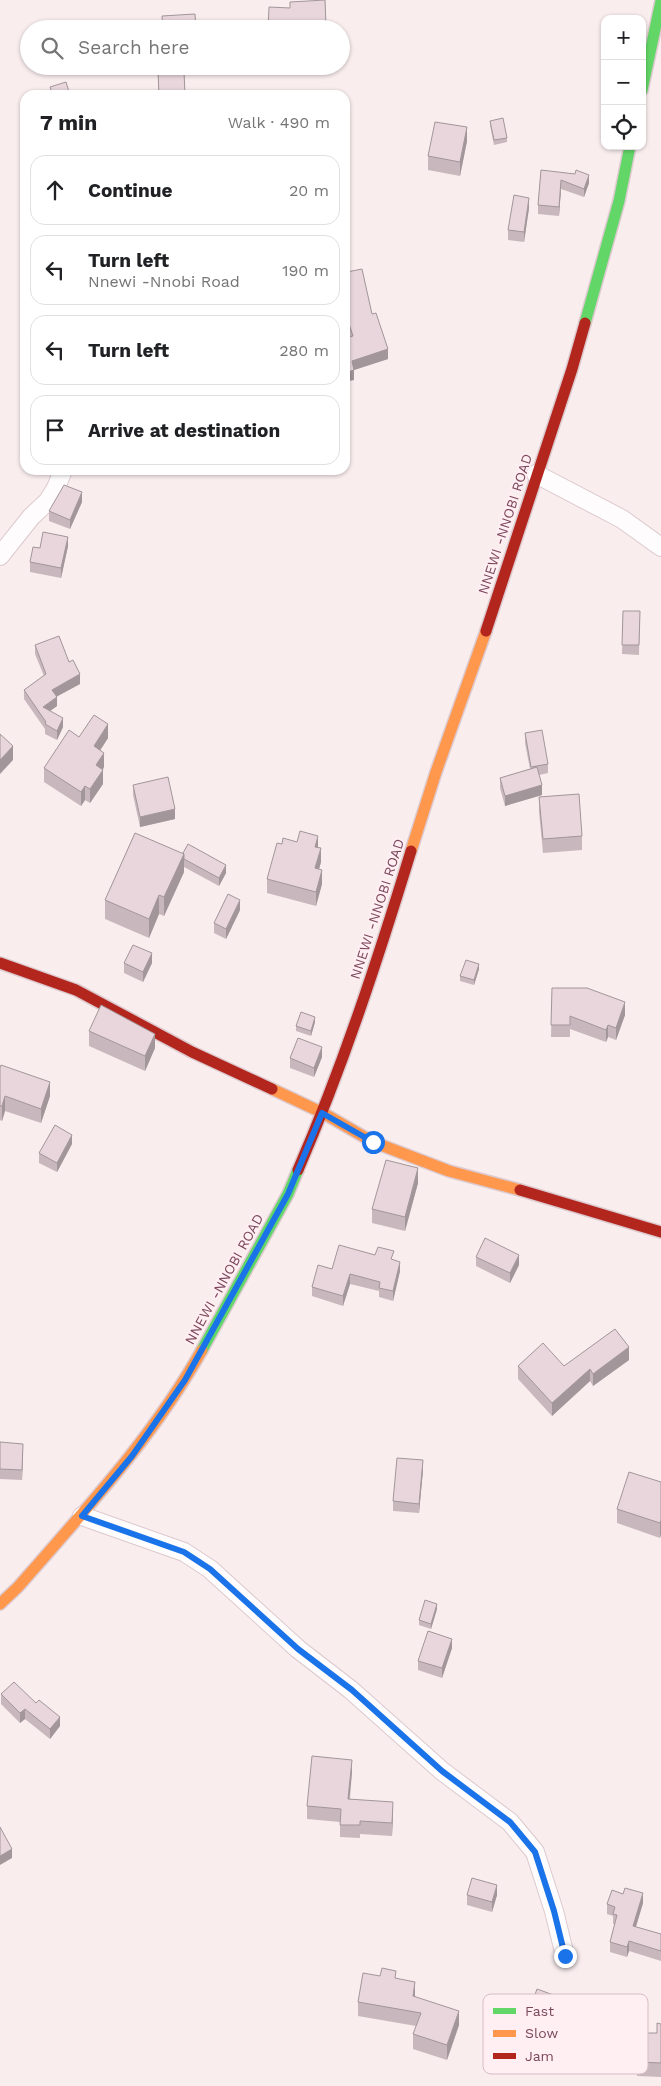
<!DOCTYPE html>
<meta charset="utf-8">
<style>
:root{--surface:#fff;--page:#f6f6f6;--text:#202124;--muted:#757577;--line:#e0e0e0}
body{margin:0;font-family:"Work Sans",sans-serif;background:var(--page);color:var(--text)}
.controls{position:absolute;right:15px;top:15px;display:grid;overflow:hidden;border-radius:10px;box-shadow:0 1px 4px #0004}
.controls button{width:45px;height:45px;display:grid;place-items:center;padding:0;border:0;border-bottom:1px solid var(--line);background:var(--surface);color:var(--text);font:25px sans-serif}
.stop{position:absolute;width:15px;height:15px;margin:-11px;border:4px solid #1a73e8;border-radius:50%;background:#fff}
.stop.end{background:#1a73e8;border-color:#fff;box-shadow:0 1px 5px #0008}
.list{margin:0;padding:0;list-style:none}
h2{display:flex;justify-content:space-between;align-items:center;height:65px;margin:0;padding:0 20px;font-size:21px}
h2 small{font-size:16px;font-weight:400;color:var(--muted)}
.list li{display:grid;grid-template-columns:32px 1fr auto;gap:15px;align-items:center;box-sizing:border-box;height:70px;margin:0 10px 10px;padding:0 10px;border:1px solid var(--line);border-radius:15px}
.list b{display:block;font-size:19px;white-space:nowrap}
.list p{margin:0;font-size:16px;white-space:nowrap;color:var(--muted)}
.list em{font-size:16px;font-style:normal;color:var(--muted)}
.icon{flex:none;width:28px;height:28px;fill:none;stroke:currentColor;stroke-width:2;stroke-linecap:round;stroke-linejoin:round}
.map{position:relative;flex:none;width:661px;height:2086px;overflow:hidden}
.search{position:absolute;background:var(--surface);box-shadow:0 1px 4px #0004;left:20px;top:20px;width:330px;height:55px;display:flex;align-items:center;gap:12px;box-sizing:border-box;padding:0 18px;border-radius:28px;color:var(--muted);font-size:19px}
.panel{position:absolute;background:var(--surface);box-shadow:0 1px 4px #0004;left:20px;top:90px;width:330px;height:385px;border-radius:15px}
.map>svg:first-child{display:block}
</style>
<div class="map">
<svg width="661" height="2086" viewBox="0 0 661 2086">
<rect width="100%" height="100%" fill="#f9edee"/>
<g fill="none" stroke-linecap="round" stroke-linejoin="round">
<defs>
<g id="street">
<path d="M 536,474 L 622,519 L 661,547"/>
<path d="M 0,556 L 31,517 L 48,501 L 56,488 L 63,470"/>
<path d="M 82,1516 L 184,1552 L 210,1569 L 298,1649 L 351,1690 L 442,1771 L 510,1822 L 535,1852 L 554,1911 L 565,1956"/>
</g>
<g id="fast">
<path d="M 642,90 L 661,1"/>
<path d="M 585,323 L 619,201 L 630,146"/>
<path d="M 202,1350 L 288,1194 L 298,1170"/>
</g>
<g id="slow">
<path d="M 411,851 L 436,772 L 486,631"/>
<path d="M 272,1089 L 323,1113 L 373,1142 L 449,1171 L 520,1190"/>
<path d="M 0,1604 L 18,1587 C 85,1510 152,1439 202,1350"/>
</g>
<g id="jam">
<path d="M 486,631 L 572,369 L 585,323"/>
<path d="M 0,963 L 76,990 L 192,1052 L 272,1089"/>
<path d="M 298,1170 C 343,1066 378,959 411,851"/>
<path d="M 520,1190 L 661,1232"/>
</g>
</defs>
<use href="#street" stroke="#dcc9ce" stroke-width="20"/>
<use href="#fast" stroke="#ddcacf" stroke-width="14"/>
<use href="#slow" stroke="#ddcacf" stroke-width="14"/>
<use href="#jam" stroke="#ddcacf" stroke-width="14"/>
<use href="#street" stroke="#fefcfc" stroke-width="18"/>
<use href="#fast" stroke="#63d668" stroke-width="11"/>
<use href="#slow" stroke="#ff974d" stroke-width="11"/>
<use href="#jam" stroke="#b3261e" stroke-width="11"/>
</g>
<g fill="#c8b8bd">
<path d="M 325,0 L 326,29 L 268,29 L 290,8 Z"/>
<path d="M 271,66 L 296,66 L 295,75 L 271,74 Z"/>
<path d="M 490,121 L 507,138 L 507,142 L 494,145 L 490,125 Z"/>
<path d="M 467,141 L 460,176 L 428,170 L 428,156 Z"/>
<path d="M 541,170 L 589,183 L 584,197 L 561,189 L 559,216 L 538,214 L 538,205 Z"/>
<path d="M 529,208 L 524,242 L 508,240 L 508,230 Z"/>
<path d="M 347,272 L 372,314 L 388,359 L 354,370 L 354,380 L 350,337 L 345,322 L 345,284 L 347,283 Z"/>
<path d="M 82,502 L 70,529 L 49,521 L 49,511 Z"/>
<path d="M 68,546 L 61,578 L 30,572 L 30,562 L 40,548 Z"/>
<path d="M 623,611 L 640,611 L 639,655 L 622,654 Z"/>
<path d="M 35,645 L 69,662 L 80,684 L 56,697 L 57,706 L 50,711 L 63,727 L 57,740 L 45,734 L 45,729 L 24,699 L 24,690 L 44,676 L 35,654 Z"/>
<path d="M 525,733 L 548,764 L 548,773 L 539,775 L 542,795 L 505,806 L 500,788 L 500,778 L 530,769 L 525,743 Z"/>
<path d="M 79,737 L 108,738 L 100,750 L 104,767 L 103,770 L 103,784 L 90,803 L 85,800 L 81,806 L 44,782 L 44,768 Z"/>
<path d="M 133,785 L 175,819 L 140,827 L 133,795 Z"/>
<path d="M 539,797 L 582,836 L 582,850 L 543,853 L 539,812 Z"/>
<path d="M 135,833 L 226,873 L 219,886 L 184,867 L 184,872 L 164,916 L 159,914 L 149,938 L 105,919 L 105,900 Z"/>
<path d="M 282,844 L 318,847 L 321,862 L 319,869 L 322,884 L 316,906 L 267,893 L 267,879 Z"/>
<path d="M 240,910 L 226,939 L 214,933 L 214,923 Z"/>
<path d="M 124,963 L 152,963 L 143,982 L 124,973 Z"/>
<path d="M 479,969 L 474,985 L 460,981 L 460,976 Z"/>
<path d="M 552,988 L 625,1015 L 616,1040 L 608,1037 L 606,1042 L 570,1029 L 570,1037 L 551,1037 Z"/>
<path d="M 315,1022 L 311,1036 L 296,1031 L 296,1026 Z"/>
<path d="M 89,1031 L 155,1048 L 145,1071 L 89,1046 Z"/>
<path d="M 322,1057 L 314,1077 L 290,1068 L 290,1058 Z"/>
<path d="M 0,1068 L 50,1096 L 41,1123 L 5,1111 L 2,1121 L 0,1120 Z"/>
<path d="M 72,1144 L 57,1172 L 39,1163 L 39,1153 Z"/>
<path d="M 418,1183 L 405,1231 L 372,1223 L 372,1209 Z"/>
<path d="M 476,1257 L 519,1265 L 510,1283 L 476,1266 Z"/>
<path d="M 394,1260 L 400,1271 L 393,1301 L 379,1297 L 379,1291 L 350,1284 L 343,1306 L 312,1296 L 312,1287 L 332,1269 Z"/>
<path d="M 629,1360 L 593,1386 L 590,1381 L 552,1416 L 518,1379 L 518,1366 L 564,1366 Z"/>
<path d="M 0,1442 L 23,1454 L 22,1480 L 0,1479 Z"/>
<path d="M 423,1470 L 419,1513 L 393,1511 L 393,1501 Z"/>
<path d="M 661,1482 L 661,1534 L 660,1538 L 617,1523 L 617,1509 Z"/>
<path d="M 437,1609 L 431,1629 L 419,1625 L 419,1620 Z"/>
<path d="M 452,1648 L 442,1678 L 418,1670 L 418,1661 Z"/>
<path d="M 1,1694 L 36,1703 L 60,1726 L 50,1739 L 25,1719 L 20,1723 L 1,1704 Z"/>
<path d="M 352,1772 L 350,1799 L 393,1814 L 392,1836 L 360,1834 L 360,1838 L 340,1837 L 340,1822 L 307,1819 L 307,1806 Z"/>
<path d="M 467,1895 L 497,1895 L 492,1912 L 467,1905 Z"/>
<path d="M 643,1903 L 636,1927 L 661,1934 L 661,1961 L 629,1951 L 627,1957 L 610,1952 L 610,1942 L 615,1924 L 613,1924 L 613,1916 L 607,1914 L 607,1904 Z"/>
<path d="M 396,1979 L 415,1996 L 459,2025 L 447,2060 L 413,2049 L 413,2034 L 416,2026 L 358,2016 L 358,2002 Z"/>
<path d="M 573,2016 L 563,2046 L 526,2033 L 526,2019 Z"/>
<path d="M 661,2024 L 661,2077 L 637,2076 L 637,2062 L 657,2033 Z"/>
</g>
<g fill="#a2969a">
<path d="M 467,127 L 467,141 L 460,176 L 460,162 Z"/>
<path d="M 589,175 L 589,183 L 584,197 L 584,189 Z"/>
<path d="M 561,180 L 561,189 L 559,216 L 559,207 Z"/>
<path d="M 529,198 L 529,208 L 524,242 L 524,232 Z"/>
<path d="M 388,349 L 388,359 L 354,370 L 354,380 L 345,382 L 345,373 L 352,361 Z"/>
<path d="M 82,492 L 82,502 L 70,529 L 70,520 Z"/>
<path d="M 68,537 L 68,546 L 61,578 L 61,568 Z"/>
<path d="M 80,674 L 80,684 L 52,699 L 52,690 Z"/>
<path d="M 57,697 L 57,706 L 43,716 L 43,707 Z"/>
<path d="M 63,718 L 63,727 L 57,740 L 57,731 Z"/>
<path d="M 108,724 L 108,738 L 94,760 L 94,746 Z"/>
<path d="M 13,746 L 13,760 L 0,774 L 0,760 Z"/>
<path d="M 104,753 L 104,767 L 96,779 L 96,765 Z"/>
<path d="M 103,770 L 103,784 L 90,803 L 90,789 Z"/>
<path d="M 542,785 L 542,795 L 505,806 L 505,796 Z"/>
<path d="M 85,786 L 85,800 L 81,806 L 81,792 Z"/>
<path d="M 175,809 L 175,819 L 140,827 L 140,817 Z"/>
<path d="M 318,836 L 318,850 L 315,847 Z"/>
<path d="M 321,848 L 321,862 L 315,883 L 315,868 Z"/>
<path d="M 184,854 L 184,872 L 164,916 L 164,897 Z"/>
<path d="M 226,865 L 226,873 L 219,886 L 219,878 Z"/>
<path d="M 322,870 L 322,884 L 316,906 L 316,892 Z"/>
<path d="M 159,895 L 159,914 L 149,938 L 149,919 Z"/>
<path d="M 240,900 L 240,910 L 226,939 L 226,929 Z"/>
<path d="M 152,953 L 152,963 L 143,982 L 143,972 Z"/>
<path d="M 479,964 L 479,969 L 474,985 L 474,980 Z"/>
<path d="M 625,1002 L 625,1015 L 616,1040 L 616,1028 Z"/>
<path d="M 315,1017 L 315,1022 L 311,1036 L 311,1031 Z"/>
<path d="M 608,1025 L 608,1037 L 606,1042 L 606,1030 Z"/>
<path d="M 155,1034 L 155,1048 L 145,1071 L 145,1056 Z"/>
<path d="M 322,1047 L 322,1057 L 314,1077 L 314,1068 Z"/>
<path d="M 50,1082 L 50,1096 L 41,1123 L 41,1109 Z"/>
<path d="M 5,1096 L 5,1111 L 2,1121 L 2,1106 Z"/>
<path d="M 72,1135 L 72,1144 L 57,1172 L 57,1163 Z"/>
<path d="M 418,1168 L 418,1183 L 405,1231 L 405,1217 Z"/>
<path d="M 519,1255 L 519,1265 L 510,1283 L 510,1273 Z"/>
<path d="M 400,1262 L 400,1271 L 393,1301 L 393,1291 Z"/>
<path d="M 350,1274 L 350,1284 L 343,1306 L 343,1296 Z"/>
<path d="M 629,1347 L 629,1360 L 593,1386 L 593,1374 Z"/>
<path d="M 590,1369 L 590,1381 L 552,1416 L 552,1403 Z"/>
<path d="M 23,1444 L 23,1454 L 22,1480 L 22,1470 Z"/>
<path d="M 423,1460 L 423,1470 L 419,1513 L 419,1504 Z"/>
<path d="M 661,1520 L 661,1534 L 660,1538 L 660,1523 Z"/>
<path d="M 437,1604 L 437,1609 L 431,1629 L 431,1624 Z"/>
<path d="M 452,1639 L 452,1648 L 442,1678 L 442,1668 Z"/>
<path d="M 25,1709 L 25,1719 L 20,1723 L 20,1713 Z"/>
<path d="M 60,1717 L 60,1726 L 50,1739 L 50,1729 Z"/>
<path d="M 352,1760 L 352,1772 L 348,1811 L 348,1799 Z"/>
<path d="M 393,1802 L 393,1814 L 392,1836 L 392,1823 Z"/>
<path d="M 12,1849 L 12,1858 L 0,1865 L 0,1856 Z"/>
<path d="M 497,1885 L 497,1895 L 492,1912 L 492,1902 Z"/>
<path d="M 643,1893 L 643,1903 L 633,1936 L 633,1926 Z"/>
<path d="M 629,1941 L 629,1951 L 627,1957 L 627,1947 Z"/>
<path d="M 415,1982 L 415,1996 L 413,1996 Z"/>
<path d="M 573,2002 L 573,2016 L 563,2046 L 563,2031 Z"/>
<path d="M 459,2011 L 459,2025 L 447,2060 L 447,2045 Z"/>
</g>
<g fill="#e8d6dc" stroke="#a2969a">
<path d="M 325,0 L 326,26 L 315,27 L 315,29 L 268,29 L 269,7 L 290,8 L 290,2 Z"/>
<path d="M 195,14 L 196,29 L 163,29 L 162,16 Z"/>
<path d="M 184,71 L 185,95 L 159,95 L 158,72 Z"/>
<path d="M 66,82 L 70,95 L 53,95 L 50,87 Z"/>
<path d="M 503,118 L 507,138 L 494,140 L 490,121 Z"/>
<path d="M 435,122 L 467,127 L 460,162 L 428,156 Z"/>
<path d="M 541,170 L 575,174 L 576,170 L 589,175 L 584,189 L 561,180 L 559,207 L 538,205 Z"/>
<path d="M 514,195 L 529,198 L 524,232 L 508,230 Z"/>
<path d="M 362,269 L 372,314 L 376,313 L 388,349 L 352,361 L 354,370 L 345,373 L 345,338 L 353,336 L 345,312 L 345,284 L 349,283 L 347,272 Z"/>
<path d="M 64,485 L 82,492 L 70,520 L 49,511 Z"/>
<path d="M 43,532 L 68,537 L 61,568 L 30,562 L 33,547 L 40,548 Z"/>
<path d="M 623,611 L 640,611 L 639,645 L 622,645 Z"/>
<path d="M 59,636 L 69,662 L 73,660 L 80,674 L 52,690 L 57,697 L 43,707 L 63,718 L 57,731 L 45,724 L 46,722 L 24,690 L 46,674 L 35,645 Z"/>
<path d="M 94,715 L 108,724 L 94,746 L 104,753 L 96,765 L 103,770 L 90,789 L 85,786 L 81,792 L 44,768 L 69,730 L 79,737 Z"/>
<path d="M 542,730 L 548,764 L 531,767 L 525,733 Z"/>
<path d="M 0,734 L 13,746 L 0,760 Z"/>
<path d="M 537,767 L 542,785 L 505,796 L 500,778 Z"/>
<path d="M 168,777 L 175,809 L 140,817 L 133,785 Z"/>
<path d="M 579,794 L 582,836 L 543,839 L 539,797 Z"/>
<path d="M 300,831 L 318,836 L 315,847 L 321,848 L 315,868 L 322,870 L 316,892 L 267,879 L 277,843 L 282,844 L 283,838 L 297,842 Z"/>
<path d="M 135,833 L 184,854 L 164,897 L 159,895 L 149,919 L 105,900 Z"/>
<path d="M 188,844 L 226,865 L 219,878 L 184,859 L 184,854 L 183,853 Z"/>
<path d="M 228,894 L 240,900 L 226,929 L 214,923 Z"/>
<path d="M 133,945 L 152,953 L 143,972 L 124,963 Z"/>
<path d="M 466,960 L 479,964 L 474,980 L 460,976 Z"/>
<path d="M 552,988 L 587,988 L 625,1002 L 616,1028 L 608,1025 L 606,1030 L 570,1016 L 570,1025 L 551,1025 Z"/>
<path d="M 101,1005 L 155,1034 L 145,1056 L 89,1031 Z"/>
<path d="M 301,1012 L 315,1017 L 311,1031 L 296,1026 Z"/>
<path d="M 298,1038 L 322,1047 L 314,1068 L 290,1058 Z"/>
<path d="M 1,1065 L 50,1082 L 41,1109 L 5,1096 L 2,1106 L 0,1106 L 0,1068 Z"/>
<path d="M 55,1125 L 72,1135 L 57,1163 L 39,1153 Z"/>
<path d="M 386,1160 L 418,1168 L 405,1217 L 372,1209 Z"/>
<path d="M 485,1238 L 519,1255 L 510,1273 L 476,1257 Z"/>
<path d="M 339,1245 L 375,1255 L 378,1247 L 394,1251 L 391,1259 L 400,1262 L 393,1291 L 379,1288 L 380,1282 L 350,1274 L 343,1296 L 312,1287 L 318,1265 L 332,1269 Z"/>
<path d="M 615,1329 L 629,1347 L 593,1374 L 590,1369 L 552,1403 L 518,1366 L 543,1343 L 564,1366 Z"/>
<path d="M 0,1442 L 23,1444 L 22,1470 L 0,1469 Z"/>
<path d="M 397,1458 L 423,1460 L 419,1504 L 393,1501 Z"/>
<path d="M 629,1472 L 661,1482 L 661,1520 L 660,1523 L 617,1509 Z"/>
<path d="M 425,1600 L 437,1604 L 431,1624 L 419,1620 Z"/>
<path d="M 428,1631 L 452,1639 L 442,1668 L 418,1661 Z"/>
<path d="M 14,1682 L 36,1703 L 39,1700 L 60,1717 L 50,1729 L 25,1709 L 20,1713 L 1,1694 Z"/>
<path d="M 312,1756 L 352,1760 L 348,1799 L 393,1802 L 392,1823 L 360,1821 L 360,1825 L 340,1825 L 341,1809 L 307,1806 Z"/>
<path d="M 0,1827 L 12,1849 L 0,1856 Z"/>
<path d="M 472,1878 L 497,1885 L 492,1902 L 467,1895 Z"/>
<path d="M 625,1888 L 643,1893 L 633,1926 L 661,1934 L 661,1951 L 629,1941 L 627,1947 L 610,1942 L 617,1915 L 613,1914 L 615,1907 L 607,1904 L 612,1890 L 623,1894 Z"/>
<path d="M 382,1968 L 396,1971 L 395,1978 L 415,1982 L 413,1996 L 459,2011 L 447,2045 L 413,2034 L 421,2013 L 358,2002 L 363,1973 L 380,1976 Z"/>
<path d="M 537,1989 L 573,2002 L 563,2031 L 526,2019 Z"/>
<path d="M 657,2023 L 661,2024 L 661,2063 L 637,2062 L 638,2033 L 657,2033 Z"/>
</g>
<g fill="none" stroke-linecap="round" stroke-linejoin="round">
<path stroke="#1a73e8" stroke-width="6" d="M 373,1142 L 322,1113 L 288,1194 L 185,1380 L 132,1456 L 82,1516 L 184,1552 L 210,1569 L 298,1649 L 352,1690 L 442,1771 L 510,1822 L 535,1852 L 554,1911 L 565,1956"/>
</g>
<g text-anchor="middle" stroke-width="4" stroke-linejoin="round" paint-order="stroke">
<g font-size="14" fill="#7c475d" stroke="#ffeff2">
<text transform="translate(505 524) rotate(-72)" y="5">NNEWI -NNOBI ROAD</text>
<text transform="translate(377 909) rotate(-72)" y="5">NNEWI -NNOBI ROAD</text>
<text transform="translate(224 1279) rotate(-61)" y="5">NNEWI -NNOBI ROAD</text>
</g>
</g>
<rect x="483" y="1994" width="165" height="80" rx="8" fill="#ffeff2" stroke="#d8bdc5" stroke-width="1"/>
<rect x="493" y="2008" width="23" height="6" fill="#63d668"/>
<rect x="493" y="2030" width="23" height="7" fill="#ff974d"/>
<rect x="493" y="2053" width="23" height="6" fill="#b3261e"/>
<g font-size="14" fill="#7c475d">
<text x="525" y="2016">Fast</text>
<text x="525" y="2038">Slow</text>
<text x="525" y="2061">Jam</text>
</g>
</svg>
<div class="controls">
<button>+</button>
<button>−</button>
<button><svg class="icon" aria-label="locate" viewBox="0 0 24 24"><circle cx="12" cy="12" r="6"/><path d="M12 2v4M12 18v4M2 12h4M18 12h4"/></svg></button>
</div>
<div class="stop" style="left:373px;top:1142px"></div>
<div class="stop end" style="left:565px;top:1956px"></div>
<div class="search"><svg class="icon" aria-label="search" viewBox="0 0 24 24"><circle cx="10" cy="10" r="6"/><path d="M15 15l6 6"/></svg>Search here</div>
<section class="panel">
<h2>7 min<small>Walk · 490 m</small></h2>
<ul class="list">
<li><svg class="icon" aria-label="ahead" viewBox="0 0 24 24"><path d="M12 20V5M6 11l6-6 6 6"/></svg><div><b>Continue</b></div><em>20 m</em></li>
<li><svg class="icon" aria-label="left" viewBox="0 0 24 24"><path d="M17 20v-9H6M10 6l-5 5 5 5"/></svg><div><b>Turn left</b><p>Nnewi -Nnobi Road</p></div><em>190 m</em></li>
<li><svg class="icon" aria-label="left" viewBox="0 0 24 24"><path d="M17 20v-9H6M10 6l-5 5 5 5"/></svg><div><b>Turn left</b></div><em>280 m</em></li>
<li><svg class="icon" aria-label="arrive" viewBox="0 0 24 24"><path d="M6 21V4h12l-3 4 3 4H6"/></svg><div><b>Arrive at destination</b></div></li>
</ul>
</section>
</div>
